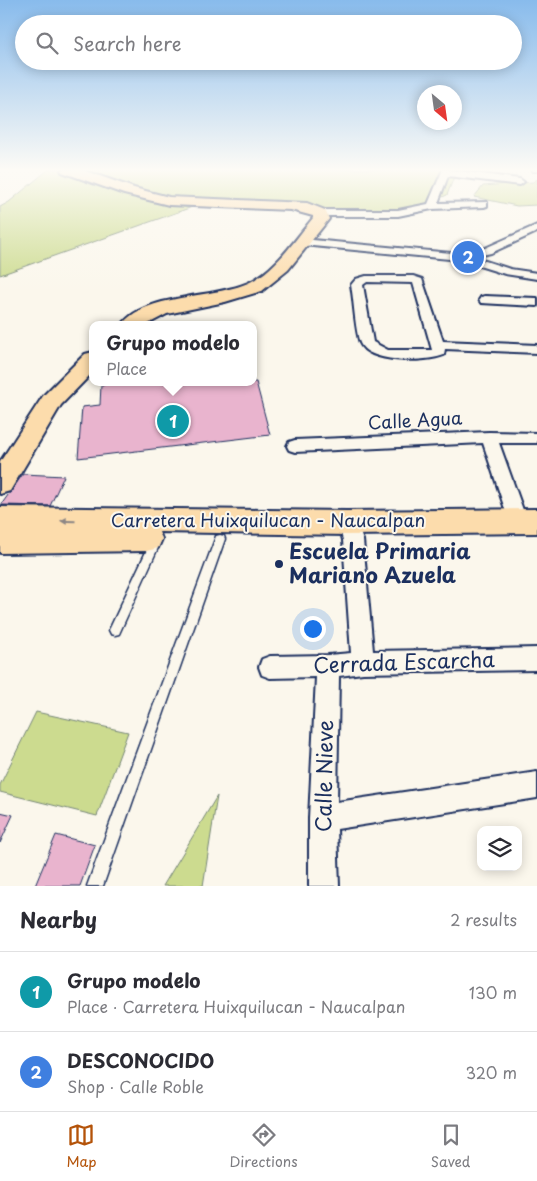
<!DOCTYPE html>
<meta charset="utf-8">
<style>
:root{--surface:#fff;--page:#f7f7f7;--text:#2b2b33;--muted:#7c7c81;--line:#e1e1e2;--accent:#b45309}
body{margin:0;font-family:"Playpen Sans",sans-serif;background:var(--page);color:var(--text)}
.controls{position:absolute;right:15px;bottom:15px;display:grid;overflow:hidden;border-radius:10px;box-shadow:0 2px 12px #0003}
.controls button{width:45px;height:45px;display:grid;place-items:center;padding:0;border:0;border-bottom:1px solid var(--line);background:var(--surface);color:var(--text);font:25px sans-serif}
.compass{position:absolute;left:417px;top:85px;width:45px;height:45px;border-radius:50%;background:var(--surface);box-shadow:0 2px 12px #0003;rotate:151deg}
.you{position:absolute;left:312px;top:628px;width:18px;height:18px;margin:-12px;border:4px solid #fff;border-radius:50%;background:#1a73e8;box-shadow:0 0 0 8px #1a73e833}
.badge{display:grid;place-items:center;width:32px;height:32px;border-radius:50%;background:var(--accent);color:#fff;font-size:16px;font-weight:700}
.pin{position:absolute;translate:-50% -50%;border:2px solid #fff;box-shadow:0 1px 5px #0006}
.popup{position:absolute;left:89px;top:321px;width:168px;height:65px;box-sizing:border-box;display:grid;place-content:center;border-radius:10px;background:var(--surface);filter:drop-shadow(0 1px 4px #0005);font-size:16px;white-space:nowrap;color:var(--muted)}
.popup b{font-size:19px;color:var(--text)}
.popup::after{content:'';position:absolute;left:50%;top:100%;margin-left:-10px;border:10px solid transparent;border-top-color:var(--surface)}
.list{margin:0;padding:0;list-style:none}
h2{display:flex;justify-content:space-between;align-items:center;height:65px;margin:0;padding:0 20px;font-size:21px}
h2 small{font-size:16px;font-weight:400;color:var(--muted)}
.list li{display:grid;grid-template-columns:32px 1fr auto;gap:15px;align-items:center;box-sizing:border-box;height:80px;padding:0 20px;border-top:1px solid var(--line)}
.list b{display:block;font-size:19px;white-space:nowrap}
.list p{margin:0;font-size:16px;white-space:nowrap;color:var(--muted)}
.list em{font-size:16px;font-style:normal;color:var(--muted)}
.icon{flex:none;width:28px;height:28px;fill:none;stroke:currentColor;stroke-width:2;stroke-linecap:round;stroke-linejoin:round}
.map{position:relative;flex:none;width:537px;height:886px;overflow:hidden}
.search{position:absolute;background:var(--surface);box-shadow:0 2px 12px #0003;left:15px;right:15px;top:15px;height:55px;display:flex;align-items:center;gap:12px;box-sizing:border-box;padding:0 18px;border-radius:28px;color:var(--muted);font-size:19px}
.sheet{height:225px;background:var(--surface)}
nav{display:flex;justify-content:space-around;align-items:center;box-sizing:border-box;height:70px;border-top:1px solid var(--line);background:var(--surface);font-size:14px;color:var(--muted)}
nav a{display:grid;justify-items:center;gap:2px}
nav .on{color:var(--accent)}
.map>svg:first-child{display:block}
</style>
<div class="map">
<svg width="537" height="886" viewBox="0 0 537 886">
<rect width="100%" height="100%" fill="#fbf7ec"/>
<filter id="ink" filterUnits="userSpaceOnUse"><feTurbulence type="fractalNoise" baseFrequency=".02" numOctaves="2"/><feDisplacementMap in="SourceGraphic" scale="10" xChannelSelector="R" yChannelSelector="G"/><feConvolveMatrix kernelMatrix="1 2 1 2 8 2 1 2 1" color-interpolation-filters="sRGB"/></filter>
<g filter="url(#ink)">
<g fill="#ccdb8f" stroke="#748576">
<path d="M 49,169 L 457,169 L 447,195 L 411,211 L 335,214 L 327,209 L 299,204 L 212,200 L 0,275 L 0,207 L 9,202 Z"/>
<path d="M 537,179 L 537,205 L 517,206 L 474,197 L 483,186 L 533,182 Z"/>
<path d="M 36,712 L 128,732 L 97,816 L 0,792 L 0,785 Z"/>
<path d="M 217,796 L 203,886 L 163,886 Z"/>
</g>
<g fill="#e9b4ce" stroke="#1b2f5e">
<path d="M 130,382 L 256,382 L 270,435 L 78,458 L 82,407 L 100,405 L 101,385 Z"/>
<path d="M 23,474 L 64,476 L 50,506 L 1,505 Z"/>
<path d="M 0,812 L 13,815 L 0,843 Z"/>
<path d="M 56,835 L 95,845 L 80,886 L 35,886 Z"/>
</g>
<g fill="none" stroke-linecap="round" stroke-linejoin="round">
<defs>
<g id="lane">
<path d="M 157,535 L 161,536 L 162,539 L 119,634 L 115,635 L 111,634 L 109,630 L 111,626 L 152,539 L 153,536 Z"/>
<path d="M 220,535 L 224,536 L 225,539 L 103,886 L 87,886 L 215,539 L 216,536 Z"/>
</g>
<g id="street">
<path d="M 443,169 L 520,179 L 524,182 L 520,185 L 448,176 L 438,203 L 487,202 L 487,206 L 484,207 L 432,209 L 398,216 L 320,216 L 315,213 L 320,210 L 398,210 L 428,204 Z"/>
<path d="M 532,169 L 537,169 L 537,171 L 533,171 Z"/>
<path d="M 537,225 L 537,232 L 491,253 L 473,257 L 510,269 L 537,273 L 537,279 L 505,274 L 460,260 L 302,245 L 297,242 L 302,239 L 462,254 L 483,249 Z"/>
<path d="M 366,276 L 413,276 L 422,279 L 443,341 L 537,345 L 537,353 L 445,349 L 444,355 C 427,362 369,364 360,343 C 355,329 354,301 351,285 L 356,279 ZM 367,282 L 413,283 L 432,350 L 388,350 L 373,342 L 363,285 Z"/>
<path d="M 485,296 L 537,298 L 537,306 L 481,303 L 479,300 L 481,297 Z"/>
<path d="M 489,432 L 537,433 L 537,443 L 499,443 L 527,521 L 525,526 L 518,528 L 511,526 L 509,521 L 483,443 L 295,452 L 289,450 L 287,446 L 289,442 L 295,440 Z"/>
<path d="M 347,516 L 354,518 L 363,540 L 373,651 L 537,648 L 537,670 L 363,673 L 339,676 L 337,802 L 537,772 L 537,798 L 337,829 L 339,886 L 309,886 L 309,818 L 316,677 L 270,678 L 262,675 L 259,667 L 262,659 L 270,656 L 328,655 L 351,653 L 343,540 L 338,523 L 340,518 Z"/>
</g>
<g id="primary">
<path d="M 61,169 L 80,169 L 134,188 L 169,197 L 307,203 L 325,210 L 329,219 L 288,270 L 262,291 L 225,302 L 167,314 L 146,325 L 122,325 C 143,294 215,298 248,283 C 275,271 294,241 313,218 L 313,216 L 291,210 L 169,205 L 124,194 L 62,172 Z"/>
<path d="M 93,352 L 93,372 L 61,405 L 10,491 L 0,494 L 0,462 L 43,396 L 85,354 Z"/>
<path d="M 0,507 L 347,511 L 537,509 L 537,533 L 347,535 L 159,532 L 162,539 L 158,548 L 147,551 L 0,553 Z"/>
</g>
</defs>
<use href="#lane" stroke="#1b2f5e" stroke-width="3"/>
<use href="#street" stroke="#1b2f5e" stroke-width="4"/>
<use href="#primary" stroke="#1b2f5e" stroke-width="4"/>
<use href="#lane" fill="#fbf7ec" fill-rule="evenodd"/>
<use href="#street" fill="#fbf7ec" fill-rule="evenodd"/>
<use href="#primary" fill="#fcdcac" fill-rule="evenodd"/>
</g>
<defs><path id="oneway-solid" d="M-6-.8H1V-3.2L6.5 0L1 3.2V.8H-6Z" transform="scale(1.25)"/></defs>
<use fill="#8c8685" href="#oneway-solid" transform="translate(68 521) rotate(-179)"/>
</g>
<linearGradient id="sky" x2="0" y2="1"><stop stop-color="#88bbec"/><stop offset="0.58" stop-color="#fdfbf6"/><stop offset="1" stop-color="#fdfbf6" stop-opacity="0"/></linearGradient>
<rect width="537" height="293" fill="url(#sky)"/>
<circle fill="#1b2f5e" stroke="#fbf7ec" stroke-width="2" cx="279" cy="564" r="5"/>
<g text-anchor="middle" stroke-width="4" stroke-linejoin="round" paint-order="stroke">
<g font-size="18" fill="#1b2f5e" stroke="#fbf7ec">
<text transform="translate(415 421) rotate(-3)" y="6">Calle Agua</text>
<text x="268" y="527">Carretera Huixquilucan - Naucalpan</text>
</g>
<g font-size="21" font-weight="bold" fill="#1b2f5e" stroke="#fbf7ec" text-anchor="start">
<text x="289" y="559">Escuela Primaria<tspan x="289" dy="24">Mariano Azuela</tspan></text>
</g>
<g font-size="21" fill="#1b2f5e" stroke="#fbf7ec">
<text transform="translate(404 663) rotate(-2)" y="7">Cerrada Escarcha</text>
<text transform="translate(325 776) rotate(-89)" y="7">Calle Nieve</text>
</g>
</g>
</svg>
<div class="controls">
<button><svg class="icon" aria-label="layers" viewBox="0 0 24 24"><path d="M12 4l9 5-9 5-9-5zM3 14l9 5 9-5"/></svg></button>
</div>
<svg class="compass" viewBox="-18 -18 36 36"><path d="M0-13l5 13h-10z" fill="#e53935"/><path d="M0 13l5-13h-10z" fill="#7c7c81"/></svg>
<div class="you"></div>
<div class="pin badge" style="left:173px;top:421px;background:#0f9aa8">1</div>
<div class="popup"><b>Grupo modelo</b>Place</div>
<div class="pin badge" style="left:468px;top:257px;background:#3f7fe0">2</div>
<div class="search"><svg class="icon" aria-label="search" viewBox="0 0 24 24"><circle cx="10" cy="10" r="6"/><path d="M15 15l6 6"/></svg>Search here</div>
</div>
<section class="sheet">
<h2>Nearby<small>2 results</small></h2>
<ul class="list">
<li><span class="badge" style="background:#0f9aa8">1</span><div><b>Grupo modelo</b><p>Place · Carretera Huixquilucan - Naucalpan</p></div><em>130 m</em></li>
<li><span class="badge" style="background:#3f7fe0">2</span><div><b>DESCONOCIDO</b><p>Shop · Calle Roble</p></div><em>320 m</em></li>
</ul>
</section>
<nav>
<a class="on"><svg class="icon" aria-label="map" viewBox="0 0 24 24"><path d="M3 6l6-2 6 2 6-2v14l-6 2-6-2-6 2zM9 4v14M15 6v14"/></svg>Map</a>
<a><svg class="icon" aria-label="directions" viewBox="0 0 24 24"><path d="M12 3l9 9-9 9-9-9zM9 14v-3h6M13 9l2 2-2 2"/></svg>Directions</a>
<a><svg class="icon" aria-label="saved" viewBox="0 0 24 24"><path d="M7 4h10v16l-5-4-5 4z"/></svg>Saved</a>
</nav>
